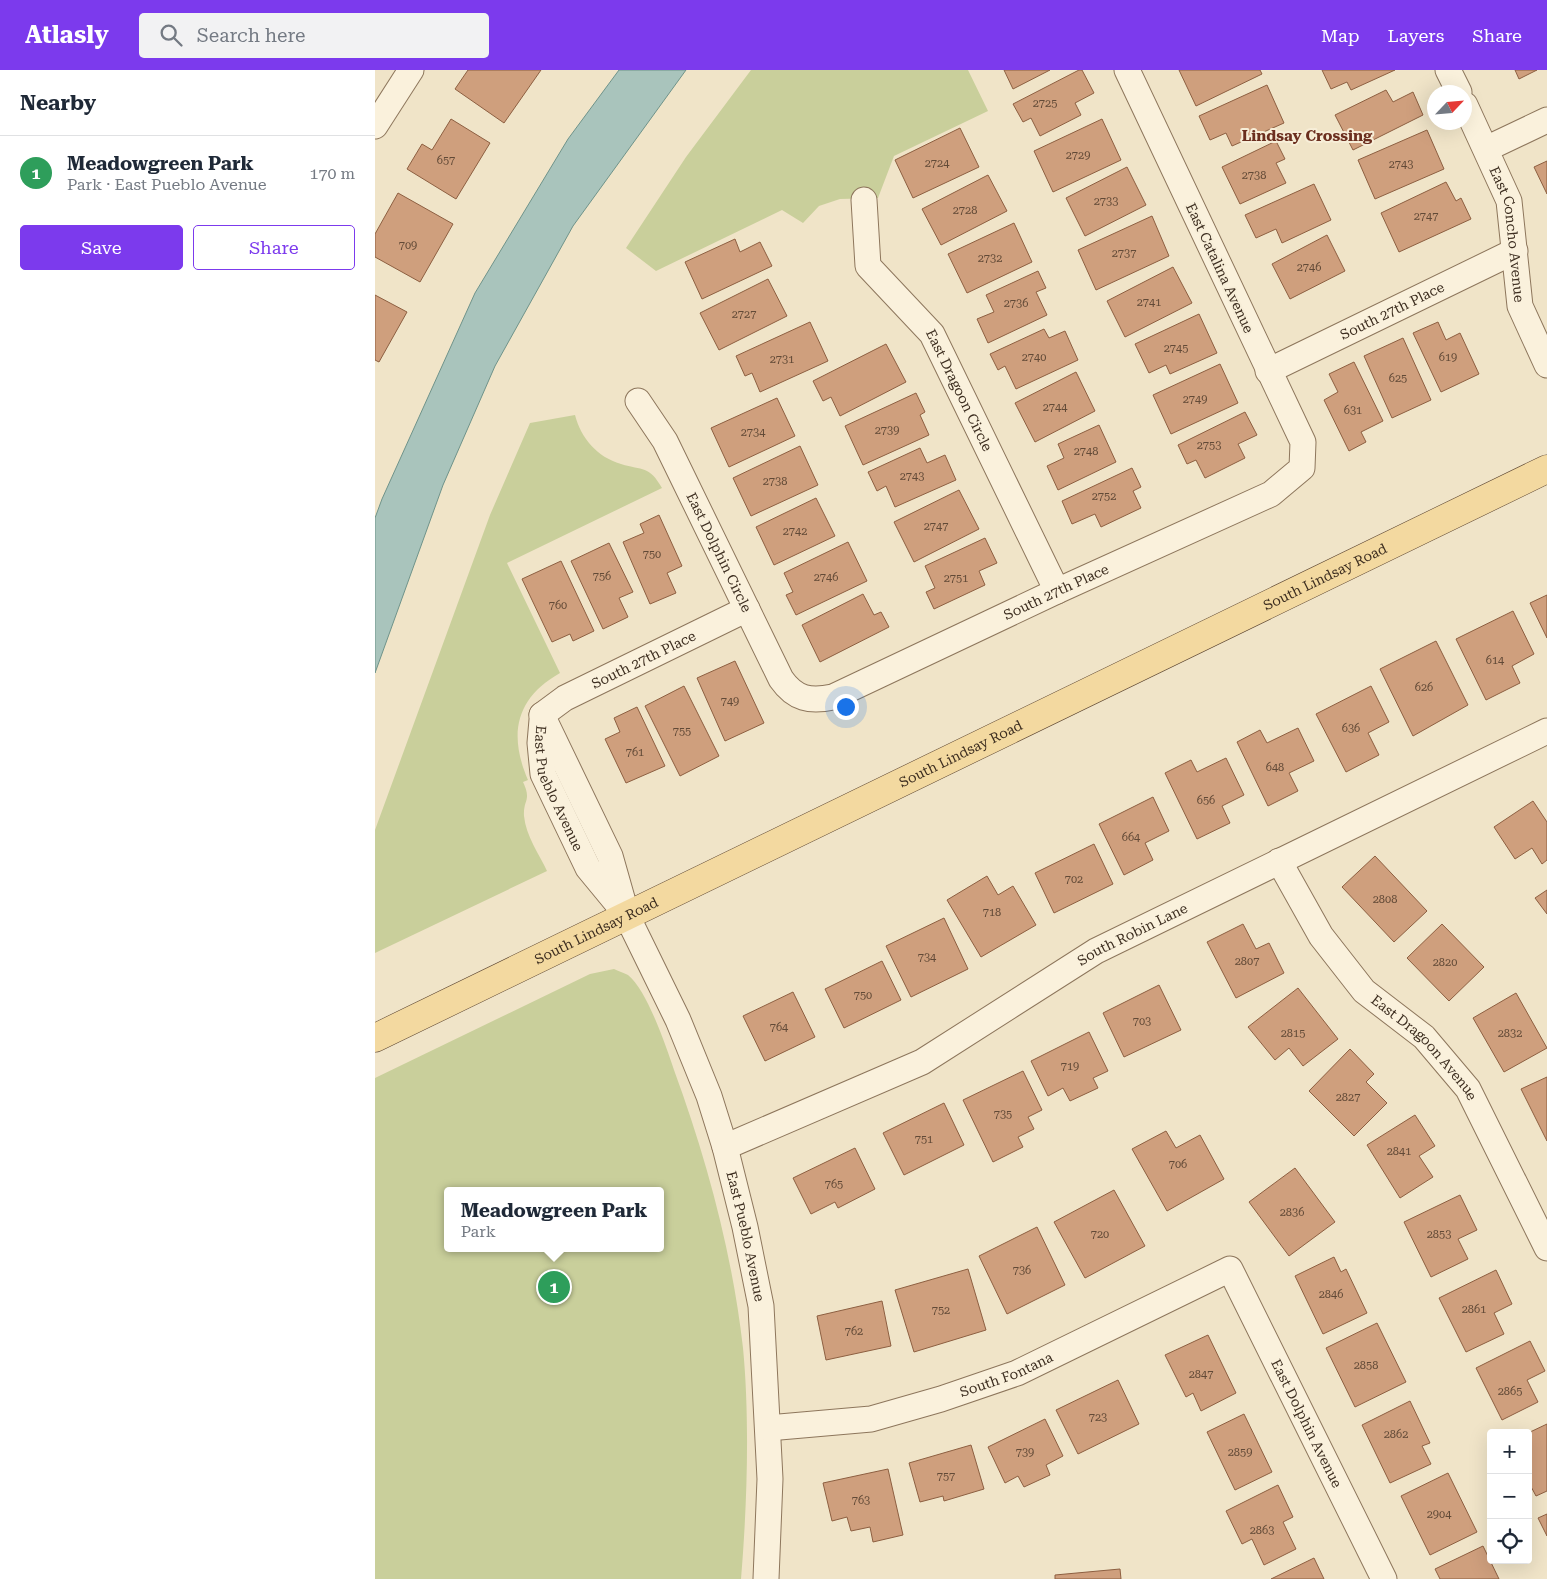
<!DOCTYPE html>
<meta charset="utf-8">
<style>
:root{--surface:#fff;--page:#f2f2f3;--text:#1f2937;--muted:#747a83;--line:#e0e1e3;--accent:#7c3aed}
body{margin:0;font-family:"Roboto Serif",serif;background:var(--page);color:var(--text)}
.controls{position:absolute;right:15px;bottom:15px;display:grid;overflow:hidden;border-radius:5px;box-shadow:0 5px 20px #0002}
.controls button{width:45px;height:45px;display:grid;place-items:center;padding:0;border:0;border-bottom:1px solid var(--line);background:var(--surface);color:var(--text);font:25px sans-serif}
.compass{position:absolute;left:1052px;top:15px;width:45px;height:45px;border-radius:50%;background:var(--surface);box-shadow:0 5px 20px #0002;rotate:64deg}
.you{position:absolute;left:470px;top:636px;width:18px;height:18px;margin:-12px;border:4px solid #fff;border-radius:50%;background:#1a73e8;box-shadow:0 0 0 8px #1a73e833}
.badge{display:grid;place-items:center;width:32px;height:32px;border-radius:50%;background:var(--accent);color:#fff;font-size:16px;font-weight:700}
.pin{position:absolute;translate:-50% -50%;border:2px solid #fff;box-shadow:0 1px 5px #0006}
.popup{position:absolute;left:69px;top:1117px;width:220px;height:65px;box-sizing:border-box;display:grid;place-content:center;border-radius:5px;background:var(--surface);filter:drop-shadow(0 1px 4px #0005);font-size:16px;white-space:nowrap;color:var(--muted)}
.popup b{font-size:19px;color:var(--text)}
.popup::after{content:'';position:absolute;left:50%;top:100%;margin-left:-10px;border:10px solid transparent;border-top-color:var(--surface)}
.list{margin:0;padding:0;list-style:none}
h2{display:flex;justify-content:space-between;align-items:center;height:65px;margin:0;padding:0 20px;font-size:21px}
h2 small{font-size:16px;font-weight:400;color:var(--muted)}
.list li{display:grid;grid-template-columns:32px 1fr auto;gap:15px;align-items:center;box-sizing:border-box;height:75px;padding:0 20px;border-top:1px solid var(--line)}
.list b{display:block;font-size:19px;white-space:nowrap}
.list p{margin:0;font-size:16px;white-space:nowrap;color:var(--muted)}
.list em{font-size:16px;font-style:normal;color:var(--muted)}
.actions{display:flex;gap:10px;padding:15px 20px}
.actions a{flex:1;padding:11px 0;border:1px solid var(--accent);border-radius:5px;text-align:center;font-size:18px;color:var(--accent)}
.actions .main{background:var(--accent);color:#fff}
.icon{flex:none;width:28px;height:28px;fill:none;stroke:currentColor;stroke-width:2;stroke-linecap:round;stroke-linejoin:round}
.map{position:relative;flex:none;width:1172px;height:1509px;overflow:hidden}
header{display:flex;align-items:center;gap:30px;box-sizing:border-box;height:70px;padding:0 25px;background:var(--accent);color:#fff}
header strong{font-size:24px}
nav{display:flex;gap:28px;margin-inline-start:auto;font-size:18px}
.search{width:350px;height:45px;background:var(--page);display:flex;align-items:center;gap:12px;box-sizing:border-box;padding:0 18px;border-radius:5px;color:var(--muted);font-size:19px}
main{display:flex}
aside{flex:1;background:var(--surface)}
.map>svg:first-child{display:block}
</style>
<header>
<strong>Atlasly</strong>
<div class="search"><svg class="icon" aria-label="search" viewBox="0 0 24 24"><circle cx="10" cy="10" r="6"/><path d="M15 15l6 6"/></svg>Search here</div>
<nav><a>Map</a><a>Layers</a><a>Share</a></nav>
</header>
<main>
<aside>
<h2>Nearby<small></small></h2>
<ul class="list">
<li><span class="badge" style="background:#2e9e5b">1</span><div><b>Meadowgreen Park</b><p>Park · East Pueblo Avenue</p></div><em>170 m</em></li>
</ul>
<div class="actions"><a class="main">Save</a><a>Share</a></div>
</aside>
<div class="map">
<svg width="1172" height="1509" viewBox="0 0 1172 1509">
<rect width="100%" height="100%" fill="#f0e4c8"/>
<g fill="#c9cf9b" fill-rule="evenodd">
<path d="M 376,0 L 593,0 L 613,41 L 519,86 L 503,128 L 465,129 L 444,136 L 428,153 L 407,140 L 281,201 L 251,178 L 311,87 Z"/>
<path d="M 200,345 C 206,368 222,387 246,394 C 268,401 274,395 287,418 L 132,493 L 185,603 C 141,628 133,664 153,710 L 148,712 C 157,731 148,729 149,746 C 151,766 164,784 172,801 L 0,883 L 0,760 L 115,445 L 155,353 Z"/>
<path d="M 239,899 C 243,901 249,903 253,905 C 272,920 291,976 299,1000 C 332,1090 357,1182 368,1278 C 375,1350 372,1437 366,1509 L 0,1509 L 0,1008 L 215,904 ZM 73,1121 L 285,1121 L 285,1178 L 73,1178 Z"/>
</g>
<path fill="#a9c4bc" stroke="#6f938a" d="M 244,0 L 311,0 L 198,156 L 120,296 L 68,415 L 0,603 L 0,448 L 7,429 L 100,223 L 193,69 Z"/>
<g fill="#cf9f7d" stroke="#8d5f41">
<path d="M 93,0 L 166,0 L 129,53 L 80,19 Z"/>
<path d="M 629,0 L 675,0 L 638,19 Z"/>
<path d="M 704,0 L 707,0 L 719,23 L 700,33 L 706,45 L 665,66 L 656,48 L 648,52 L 638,34 Z"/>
<path d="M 804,0 L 885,0 L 887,4 L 821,36 Z"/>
<path d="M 947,0 L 1020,0 L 976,20 L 972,12 L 956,19 Z"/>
<path d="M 1140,0 L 1162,0 L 1144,9 Z"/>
<path d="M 892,15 L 909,53 L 857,76 L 851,63 L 835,70 L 824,46 Z"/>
<path d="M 1011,20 L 1018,32 L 1038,22 L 1048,45 L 978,80 L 960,45 Z"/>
<path d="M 76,49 L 115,73 L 81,129 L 32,99 L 47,74 L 57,80 Z"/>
<path d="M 727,49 L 746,90 L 678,122 L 659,81 Z"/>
<path d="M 585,58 L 604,97 L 538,128 L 520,90 Z"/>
<path d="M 1052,60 L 1069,99 L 1000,129 L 983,90 Z"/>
<path d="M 901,71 L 910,89 L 901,93 L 911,113 L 865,134 L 847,97 Z"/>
<path d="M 1172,91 L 1172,124 L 1159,97 Z"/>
<path d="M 752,97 L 771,135 L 710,166 L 691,128 Z"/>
<path d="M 613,105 L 632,141 L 566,175 L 547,139 Z"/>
<path d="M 1071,112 L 1081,131 L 1086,128 L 1096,149 L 1024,182 L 1006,143 Z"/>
<path d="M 939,114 L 956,150 L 907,173 L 901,159 L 881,168 L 870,145 Z"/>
<path d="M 23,123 L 78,154 L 45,212 L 0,187 L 0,164 Z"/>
<path d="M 777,146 L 794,186 L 721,220 L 703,180 Z"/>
<path d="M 639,153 L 657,192 L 592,223 L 573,184 Z"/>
<path d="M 952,165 L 970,201 L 915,229 L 897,194 Z"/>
<path d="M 360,169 L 365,182 L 385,172 L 397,196 L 327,229 L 310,192 Z"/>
<path d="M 798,197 L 817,233 L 750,267 L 732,231 Z"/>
<path d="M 663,201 L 671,218 L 661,222 L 672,245 L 613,273 L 602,249 L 619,242 L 611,225 Z"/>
<path d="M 393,209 L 412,246 L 344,280 L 325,243 Z"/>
<path d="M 0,225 L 32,242 L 4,292 L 0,290 Z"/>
<path d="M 824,244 L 842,283 L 795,304 L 791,295 L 774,303 L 760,274 Z"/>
<path d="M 435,252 L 453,291 L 385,322 L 377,303 L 370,306 L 361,286 Z"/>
<path d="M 1063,252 L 1071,270 L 1085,263 L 1104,304 L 1066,322 L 1038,263 Z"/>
<path d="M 669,259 L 674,268 L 690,261 L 703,290 L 641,319 L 630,296 L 623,300 L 615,284 Z"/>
<path d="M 1028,268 L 1056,330 L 1017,348 L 989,286 Z"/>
<path d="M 511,274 L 531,312 L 465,346 L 456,327 L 448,331 L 438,311 Z"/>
<path d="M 979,292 L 1008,351 L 986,362 L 991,372 L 974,381 L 949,330 L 963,322 L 954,304 Z"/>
<path d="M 845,294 L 863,333 L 796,364 L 778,325 Z"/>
<path d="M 701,302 L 720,341 L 660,372 L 640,333 Z"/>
<path d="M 541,323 L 550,342 L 545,345 L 554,365 L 488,395 L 470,356 Z"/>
<path d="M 402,328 L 420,366 L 354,397 L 336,358 Z"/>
<path d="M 870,342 L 882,365 L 863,374 L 870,388 L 830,408 L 821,390 L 812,394 L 803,375 Z"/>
<path d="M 724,355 L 741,392 L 683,420 L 672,396 L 689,388 L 683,374 Z"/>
<path d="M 425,376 L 443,415 L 376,446 L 358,408 Z"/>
<path d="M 545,378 L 552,393 L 570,385 L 581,410 L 520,437 L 511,416 L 502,421 L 493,402 Z"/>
<path d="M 757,398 L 766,417 L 758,421 L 766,438 L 726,457 L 720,444 L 697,454 L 687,431 Z"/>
<path d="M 584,420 L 604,459 L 539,492 L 519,452 Z"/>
<path d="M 441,428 L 460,466 L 399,495 L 381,457 Z"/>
<path d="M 284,445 L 307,496 L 292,503 L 301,523 L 275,534 L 248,472 L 269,463 L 265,454 Z"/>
<path d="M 610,468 L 622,493 L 604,501 L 610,515 L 559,539 L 551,522 L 560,518 L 550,496 Z"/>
<path d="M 473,472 L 492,511 L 421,545 L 411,525 L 418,522 L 409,503 Z"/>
<path d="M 234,473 L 258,522 L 244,528 L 253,547 L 228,559 L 196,491 Z"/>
<path d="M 186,491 L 219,561 L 198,571 L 195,564 L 177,572 L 147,509 Z"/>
<path d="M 488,524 L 499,545 L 506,542 L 514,557 L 445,592 L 427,555 Z"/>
<path d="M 1172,525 L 1172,568 L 1155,533 Z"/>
<path d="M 1138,541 L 1159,584 L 1137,596 L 1145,613 L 1111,630 L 1081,569 Z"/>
<path d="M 1061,571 L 1093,635 L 1038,666 L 1005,599 Z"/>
<path d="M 360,591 L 389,653 L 350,671 L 322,608 Z"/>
<path d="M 309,616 L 344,686 L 305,706 L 270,636 Z"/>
<path d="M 996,616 L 1014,652 L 993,663 L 1004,685 L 971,702 L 941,644 Z"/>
<path d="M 262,637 L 290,696 L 251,713 L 230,669 L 245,662 L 239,648 Z"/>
<path d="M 923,658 L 939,691 L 914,703 L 923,721 L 893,736 L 862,672 L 885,660 L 892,673 Z"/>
<path d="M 851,688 L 869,725 L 847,736 L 855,753 L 822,769 L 790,703 L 816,690 L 822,702 Z"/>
<path d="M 778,727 L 794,761 L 770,773 L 778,790 L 749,805 L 724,754 Z"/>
<path d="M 1158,731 L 1172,752 L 1172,790 L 1167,794 L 1157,778 L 1140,789 L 1119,757 Z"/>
<path d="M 719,774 L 738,814 L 679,843 L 660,803 Z"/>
<path d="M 1000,786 L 1052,841 L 1019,872 L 967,817 Z"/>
<path d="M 612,806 L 623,825 L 638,816 L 661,855 L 606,887 L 572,830 Z"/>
<path d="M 1172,820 L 1172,844 L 1160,828 Z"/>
<path d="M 569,848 L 593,899 L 536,927 L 511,876 Z"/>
<path d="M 868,854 L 881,879 L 894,873 L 909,903 L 861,928 L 832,872 Z"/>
<path d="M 1067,854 L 1109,897 L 1074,931 L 1032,888 Z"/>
<path d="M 507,891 L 526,930 L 469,958 L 450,919 Z"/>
<path d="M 784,915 L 806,960 L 749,987 L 728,943 Z"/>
<path d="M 923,918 L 963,969 L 928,996 L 914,978 L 900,990 L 873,957 Z"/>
<path d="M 418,922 L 440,967 L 390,991 L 368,946 Z"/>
<path d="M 1141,923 L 1172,978 L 1129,1002 L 1098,948 Z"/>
<path d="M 714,962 L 733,1001 L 718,1008 L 723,1018 L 695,1031 L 688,1018 L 673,1026 L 656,991 Z"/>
<path d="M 975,979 L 999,1004 L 991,1012 L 1012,1033 L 979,1066 L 934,1021 Z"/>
<path d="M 648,1001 L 667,1040 L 653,1047 L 659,1059 L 643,1067 L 648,1077 L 618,1092 L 588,1030 Z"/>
<path d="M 1172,1007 L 1172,1071 L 1146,1019 Z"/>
<path d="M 569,1033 L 589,1075 L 529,1105 L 508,1063 Z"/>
<path d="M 1040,1045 L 1060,1076 L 1044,1086 L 1058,1107 L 1025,1128 L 992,1075 Z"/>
<path d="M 791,1061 L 801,1078 L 825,1065 L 849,1109 L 792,1141 L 757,1079 Z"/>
<path d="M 480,1078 L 500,1119 L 463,1138 L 460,1132 L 436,1144 L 418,1108 Z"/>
<path d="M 920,1098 L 960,1152 L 914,1186 L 874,1132 Z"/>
<path d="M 739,1120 L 770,1176 L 710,1208 L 679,1152 Z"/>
<path d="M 1085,1125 L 1102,1160 L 1083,1169 L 1093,1189 L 1056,1207 L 1029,1152 Z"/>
<path d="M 662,1157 L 690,1215 L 632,1244 L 604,1186 Z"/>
<path d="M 959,1187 L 966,1202 L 971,1199 L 992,1243 L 948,1264 L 920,1206 Z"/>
<path d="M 593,1199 L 611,1260 L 539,1282 L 520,1220 Z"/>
<path d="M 1121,1200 L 1137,1234 L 1119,1243 L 1129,1264 L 1091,1282 L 1064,1228 Z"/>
<path d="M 507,1231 L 516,1276 L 451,1290 L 442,1246 Z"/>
<path d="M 1002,1253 L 1031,1312 L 980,1337 L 951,1278 Z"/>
<path d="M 833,1265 L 861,1323 L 826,1341 L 818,1323 L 811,1327 L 790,1285 Z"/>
<path d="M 1155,1271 L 1170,1301 L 1152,1310 L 1163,1332 L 1127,1350 L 1101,1298 Z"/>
<path d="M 743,1310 L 764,1354 L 703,1384 L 681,1340 Z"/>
<path d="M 1035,1331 L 1055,1373 L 1047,1376 L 1056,1394 L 1015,1413 L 987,1355 Z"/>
<path d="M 869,1344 L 897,1402 L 860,1420 L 832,1362 Z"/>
<path d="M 670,1349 L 688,1386 L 671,1395 L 675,1405 L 649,1417 L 643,1406 L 630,1413 L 613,1377 Z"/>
<path d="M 1172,1354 L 1172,1421 L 1161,1426 L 1153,1411 L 1153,1363 Z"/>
<path d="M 596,1375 L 609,1419 L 569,1431 L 568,1426 L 545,1432 L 534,1393 Z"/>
<path d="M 513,1399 L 528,1465 L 498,1472 L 495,1457 L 476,1461 L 472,1447 L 457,1451 L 448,1413 Z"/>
<path d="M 1073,1403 L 1102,1462 L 1055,1485 L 1026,1426 Z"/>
<path d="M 903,1415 L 918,1447 L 908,1452 L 921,1479 L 889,1495 L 877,1469 L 867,1474 L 851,1441 Z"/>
<path d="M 1172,1444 L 1172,1466 L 1163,1448 Z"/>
<path d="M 1108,1476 L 1124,1509 L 1065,1509 L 1060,1499 Z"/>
<path d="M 939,1488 L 949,1509 L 896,1509 Z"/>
<path d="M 745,1499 L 746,1509 L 680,1509 L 680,1505 Z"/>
</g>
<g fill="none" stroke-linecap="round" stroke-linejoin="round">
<defs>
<g id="minor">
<path d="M 1073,0 L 1084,22"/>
<path id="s1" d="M 1090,35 L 1134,131 L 1145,236 L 1172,295"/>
<path d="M 0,56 L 36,0"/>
<path d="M 1111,79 L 1172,50"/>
<path id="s2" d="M 489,130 L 493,196 L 557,264 L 682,521"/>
<path id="s3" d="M 893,301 L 1140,181"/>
<path id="s4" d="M 263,331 L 290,371 L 406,609 C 420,629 435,632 458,627 L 682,521 L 896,424 L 927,398 L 928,372 L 752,0"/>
<path id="s5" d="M 167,645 L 235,786 L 252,846 L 303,950 L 334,1026 L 350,1077 L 370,1157 L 386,1236 L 395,1409 L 391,1509"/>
<path id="s6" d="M 167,645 L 190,628 L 372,539"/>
<path id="s7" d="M 167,650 L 165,673 L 168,704 L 213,798 L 246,838"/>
<path id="s8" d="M 904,791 L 946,866 L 989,921 L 1049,967 L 1093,1019 L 1172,1178"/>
<path id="s9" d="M 350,1077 L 547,992 L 721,881 L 1172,661"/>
<path id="s10" d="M 393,1358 L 496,1349 L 566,1329 L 642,1303 L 855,1199 L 1009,1509"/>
</g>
<g id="major">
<path id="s11" d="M 0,968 L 1172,399"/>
</g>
</defs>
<use href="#minor" stroke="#8d765c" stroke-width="27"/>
<use href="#major" stroke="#5b4430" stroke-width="29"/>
<use href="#minor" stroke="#faf1dc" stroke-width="25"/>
<use href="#major" stroke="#f3d9a0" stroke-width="28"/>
</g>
<g text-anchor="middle" stroke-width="4" stroke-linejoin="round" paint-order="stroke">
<g font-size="11" fill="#624a37">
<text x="670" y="37">2725</text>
<text x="703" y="89">2729</text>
<text x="71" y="94">657</text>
<text x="562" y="97">2724</text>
<text x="1026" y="98">2743</text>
<text x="879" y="109">2738</text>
<text x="731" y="135">2733</text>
<text x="590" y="144">2728</text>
<text x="1051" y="150">2747</text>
<text x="33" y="179">709</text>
<text x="749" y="187">2737</text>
<text x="615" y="192">2732</text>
<text x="934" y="201">2746</text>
<text x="774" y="236">2741</text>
<text x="641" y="237">2736</text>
<text x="369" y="248">2727</text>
<text x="801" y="282">2745</text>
<text x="659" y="291">2740</text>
<text x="1073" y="291">619</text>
<text x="407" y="293">2731</text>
<text x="1023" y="312">625</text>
<text x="820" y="333">2749</text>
<text x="680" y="341">2744</text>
<text x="978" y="344">631</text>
<text x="512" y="364">2739</text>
<text x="378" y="366">2734</text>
<text x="834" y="379">2753</text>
<text x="711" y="385">2748</text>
<text x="537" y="410">2743</text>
<text x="400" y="415">2738</text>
<text x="729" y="430">2752</text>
<text x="561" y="460">2747</text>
<text x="420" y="465">2742</text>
<text x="277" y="488">750</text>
<text x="227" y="510">756</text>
<text x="451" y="511">2746</text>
<text x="581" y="512">2751</text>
<text x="183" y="539">760</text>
<text x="1120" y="594">614</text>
<text x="1049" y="621">626</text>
<text x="355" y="635">749</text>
<text x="976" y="662">636</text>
<text x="307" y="665">755</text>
<text x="260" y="686">761</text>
<text x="900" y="701">648</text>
<text x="831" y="734">656</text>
<text x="756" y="771">664</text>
<text x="699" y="813">702</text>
<text x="1010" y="833">2808</text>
<text x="617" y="846">718</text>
<text x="552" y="891">734</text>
<text x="872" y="895">2807</text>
<text x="1070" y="896">2820</text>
<text x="488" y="929">750</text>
<text x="767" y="955">703</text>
<text x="404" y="961">764</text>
<text x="918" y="967">2815</text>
<text x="1135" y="967">2832</text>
<text x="695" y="1000">719</text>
<text x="973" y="1031">2827</text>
<text x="628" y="1048">735</text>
<text x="549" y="1073">751</text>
<text x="1024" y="1085">2841</text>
<text x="803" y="1098">706</text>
<text x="459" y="1118">765</text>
<text x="917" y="1146">2836</text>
<text x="725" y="1168">720</text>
<text x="1064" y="1168">2853</text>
<text x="647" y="1204">736</text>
<text x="956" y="1228">2846</text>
<text x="1099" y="1243">2861</text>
<text x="566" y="1244">752</text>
<text x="479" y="1265">762</text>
<text x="991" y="1299">2858</text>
<text x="826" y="1308">2847</text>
<text x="1135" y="1325">2865</text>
<text x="723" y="1351">723</text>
<text x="1021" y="1368">2862</text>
<text x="650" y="1386">739</text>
<text x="865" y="1386">2859</text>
<text x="571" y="1410">757</text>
<text x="486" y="1434">763</text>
<text x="1064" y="1448">2904</text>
<text x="887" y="1464">2863</text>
</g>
<g font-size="14" fill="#3d2e20" stroke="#f7eed8">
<text dy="5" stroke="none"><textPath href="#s1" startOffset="138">East Concho Avenue</textPath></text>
<text transform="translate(845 198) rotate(65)" y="5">East Catalina Avenue</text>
<text dy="5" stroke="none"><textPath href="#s3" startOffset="138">South 27th Place</textPath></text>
<text dy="5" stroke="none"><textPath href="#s2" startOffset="222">East Dragoon Circle</textPath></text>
<text dy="5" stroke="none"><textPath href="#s4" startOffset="172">East Dolphin Circle</textPath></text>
<text dy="5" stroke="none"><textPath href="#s11" startOffset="1056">South Lindsay Road</textPath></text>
<text dy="5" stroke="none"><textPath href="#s4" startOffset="619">South 27th Place</textPath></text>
<text dy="5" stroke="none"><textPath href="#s6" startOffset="116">South 27th Place</textPath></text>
<text dy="5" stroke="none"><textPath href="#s11" startOffset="651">South Lindsay Road</textPath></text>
<text dy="5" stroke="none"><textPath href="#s7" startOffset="72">East Pueblo Avenue</textPath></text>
<text dy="5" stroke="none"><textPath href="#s11" startOffset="246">South Lindsay Road</textPath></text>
<text dy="5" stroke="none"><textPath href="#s9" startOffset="461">South Robin Lane</textPath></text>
<text dy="5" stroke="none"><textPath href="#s8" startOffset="239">East Dragoon Avenue</textPath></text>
<text dy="5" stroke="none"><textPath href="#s5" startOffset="562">East Pueblo Avenue</textPath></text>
<text dy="5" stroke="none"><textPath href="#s10" startOffset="246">South Fontana</textPath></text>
<text dy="5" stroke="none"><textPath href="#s10" startOffset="666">East Dolphin Avenue</textPath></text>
</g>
<g font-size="15" font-weight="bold" fill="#6b2e1e" stroke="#f7eed8">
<text x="932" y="71">Lindsay Crossing</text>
</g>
</g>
</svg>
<div class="controls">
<button>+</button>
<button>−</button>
<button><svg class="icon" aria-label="locate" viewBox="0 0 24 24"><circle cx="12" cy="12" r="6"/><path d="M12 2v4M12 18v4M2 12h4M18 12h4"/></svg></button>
</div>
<svg class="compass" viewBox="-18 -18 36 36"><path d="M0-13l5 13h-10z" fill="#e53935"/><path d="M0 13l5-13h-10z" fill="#747a83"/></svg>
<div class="you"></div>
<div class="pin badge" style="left:179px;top:1217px;background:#2e9e5b">1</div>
<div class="popup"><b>Meadowgreen Park</b>Park</div>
</div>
</main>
